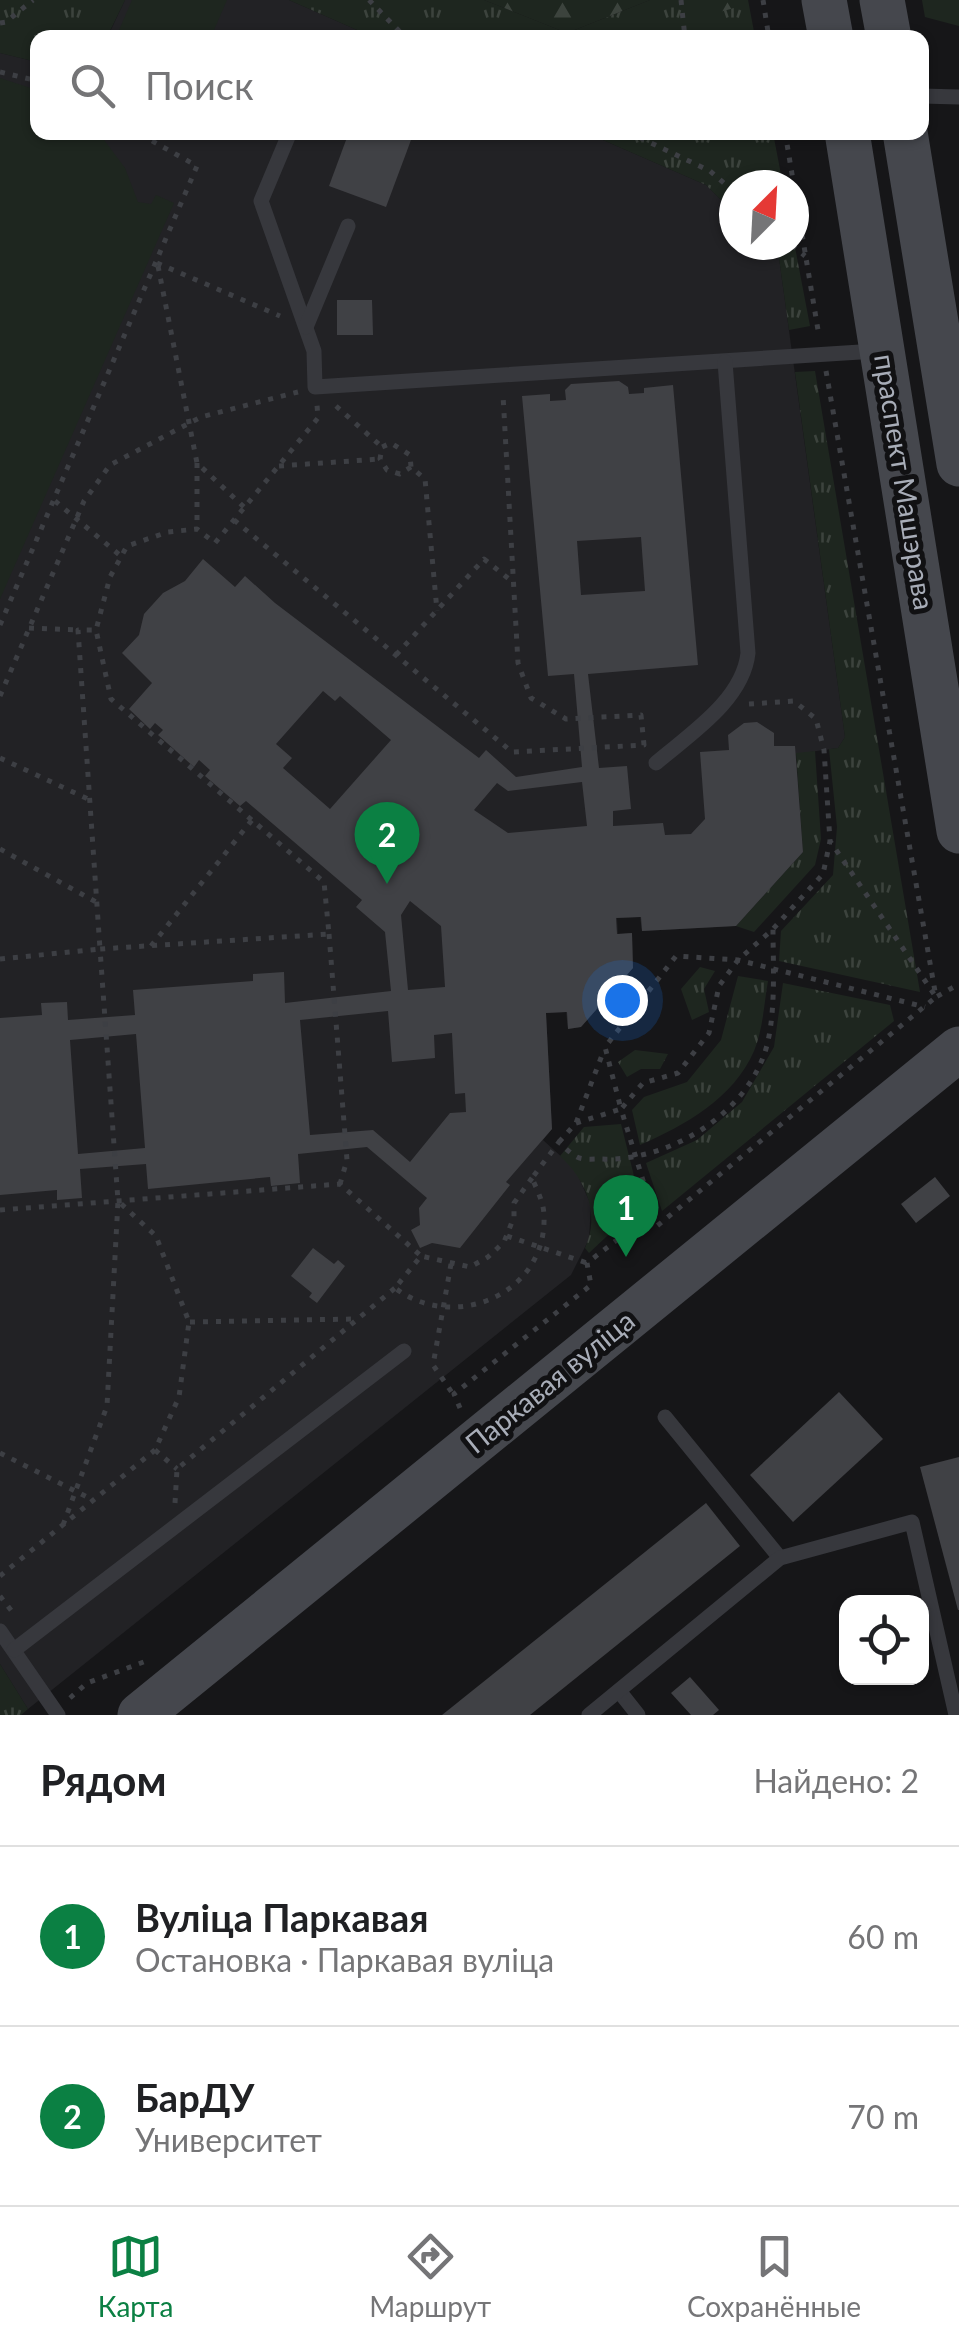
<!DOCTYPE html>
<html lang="ru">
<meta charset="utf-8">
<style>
:root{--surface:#fff;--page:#f6f6f6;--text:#202124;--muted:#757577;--line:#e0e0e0;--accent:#0b8043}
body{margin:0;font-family:Lato,sans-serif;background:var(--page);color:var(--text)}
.controls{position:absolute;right:30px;bottom:30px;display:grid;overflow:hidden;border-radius:20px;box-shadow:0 2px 8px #0004}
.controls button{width:90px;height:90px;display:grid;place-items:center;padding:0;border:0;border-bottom:2px solid var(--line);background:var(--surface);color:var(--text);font:50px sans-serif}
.compass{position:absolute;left:719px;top:170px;width:90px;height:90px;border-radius:50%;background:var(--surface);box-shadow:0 2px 8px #0004;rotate:24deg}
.you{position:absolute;left:622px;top:1000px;width:35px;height:35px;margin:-25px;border:8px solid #fff;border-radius:50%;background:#1a73e8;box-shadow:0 0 0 15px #1a73e833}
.badge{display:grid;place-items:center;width:65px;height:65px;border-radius:50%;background:var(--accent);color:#fff;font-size:32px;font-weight:700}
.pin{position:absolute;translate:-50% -82px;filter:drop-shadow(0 2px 5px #0008)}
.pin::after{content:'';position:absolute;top:52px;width:35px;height:30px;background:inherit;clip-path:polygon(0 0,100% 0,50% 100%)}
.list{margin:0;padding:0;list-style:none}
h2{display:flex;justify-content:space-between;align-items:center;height:130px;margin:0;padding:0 40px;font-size:42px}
h2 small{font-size:32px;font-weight:400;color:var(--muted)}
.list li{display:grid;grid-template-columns:65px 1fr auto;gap:30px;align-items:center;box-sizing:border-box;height:180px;padding:0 40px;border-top:2px solid var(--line)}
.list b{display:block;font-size:38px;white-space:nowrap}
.list p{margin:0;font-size:32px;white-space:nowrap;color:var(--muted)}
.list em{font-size:32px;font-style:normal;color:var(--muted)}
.icon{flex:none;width:55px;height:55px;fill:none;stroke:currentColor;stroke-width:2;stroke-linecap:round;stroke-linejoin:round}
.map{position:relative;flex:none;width:959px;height:1715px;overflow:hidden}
.search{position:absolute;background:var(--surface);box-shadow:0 2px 8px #0004;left:30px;right:30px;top:30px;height:110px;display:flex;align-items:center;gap:25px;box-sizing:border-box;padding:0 35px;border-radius:20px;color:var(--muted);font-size:38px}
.sheet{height:490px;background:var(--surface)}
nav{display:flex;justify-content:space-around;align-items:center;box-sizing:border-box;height:140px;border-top:2px solid var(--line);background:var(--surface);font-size:28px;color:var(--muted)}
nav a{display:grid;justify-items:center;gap:5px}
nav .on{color:var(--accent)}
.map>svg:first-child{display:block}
</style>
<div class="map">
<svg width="959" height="1715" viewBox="0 0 959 1715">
<defs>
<pattern id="grass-tufts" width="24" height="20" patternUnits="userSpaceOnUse" patternTransform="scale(2.5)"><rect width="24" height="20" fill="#1e261f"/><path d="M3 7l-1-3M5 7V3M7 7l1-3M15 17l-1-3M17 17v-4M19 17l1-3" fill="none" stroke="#3c433d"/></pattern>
<pattern id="forest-firs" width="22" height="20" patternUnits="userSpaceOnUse" patternTransform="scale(2.5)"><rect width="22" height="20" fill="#1e261f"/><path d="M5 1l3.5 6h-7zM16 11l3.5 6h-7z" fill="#3c433d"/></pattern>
</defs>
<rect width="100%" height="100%" fill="#161618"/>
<g fill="#222225">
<path d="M 125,0 L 289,0 L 373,37 L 107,38 Z"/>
<path d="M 0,53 L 37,62 L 38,132 L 587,133 L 706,185 L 734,213 L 734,245 L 766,245 L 779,258 L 845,737 L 838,748 L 796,754 L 803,852 L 736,926 L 642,931 L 640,917 L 617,918 L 618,934 L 632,933 L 633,968 L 581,1027 L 568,1029 L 566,1012 L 546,1013 L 552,1129 L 543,1140 L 575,1169 L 591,1205 L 589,1239 L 571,1275 L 28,1709 L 0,1664 Z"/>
</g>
<g fill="url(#grass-tufts)">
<path d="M 0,0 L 125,0 L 107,37 L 38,38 L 37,62 L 0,53 Z"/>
<path d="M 289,0 L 484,0 L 567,33 L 650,0 L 748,0 L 755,37 L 373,37 Z"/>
<path d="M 922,0 L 959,0 L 959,26 L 925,17 Z"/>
<path d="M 587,133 L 773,133 L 783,185 L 734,185 L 734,213 L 706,185 Z"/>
<path d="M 794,242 L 810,326 L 789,330 L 779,258 L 766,245 L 794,245 Z"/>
<path d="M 815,371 L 920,992 L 779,961 L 781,931 L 833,875 L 837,827 L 829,749 L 838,748 L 845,737 L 795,372 Z"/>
<path d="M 815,751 L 821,839 L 815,865 L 754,932 L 736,926 L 803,852 L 796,753 Z"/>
<path d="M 700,967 L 715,971 L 704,989 L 709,1012 L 692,1020 L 681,989 Z"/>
<path d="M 738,976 L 768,981 C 764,1003 763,1030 754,1051 C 733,1099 685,1125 640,1145 L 632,1110 L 644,1097 L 687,1082 L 721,1040 Z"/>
<path d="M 783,983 L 890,1005 L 894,1021 L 662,1211 L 646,1163 L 697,1140 L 742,1102 L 774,1047 Z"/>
<path d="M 635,1050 L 668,1054 L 660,1069 L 641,1069 L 627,1077 L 618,1062 Z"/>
<path d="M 621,1124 L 641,1204 L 589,1253 L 585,1248 C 601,1214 585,1179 560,1156 L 584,1127 Z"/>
<path d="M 0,1664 L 28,1709 L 21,1715 L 0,1715 Z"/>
</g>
<g fill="url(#forest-firs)">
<path d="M 484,0 L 650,0 L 567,33 Z"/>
<path d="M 692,0 L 740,0 L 741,6 L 695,19 Z"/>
</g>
<g fill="#1e261f">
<path d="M 132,0 L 227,0 L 211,37 L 116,37 Z"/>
<path d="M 0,78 L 37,90 L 38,132 L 99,133 L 125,168 L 138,202 L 151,204 L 156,195 L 174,203 L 0,599 Z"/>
</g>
<g fill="#404145" fill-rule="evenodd">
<path d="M 349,132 L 414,132 L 386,207 L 329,186 Z"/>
<path d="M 337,300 L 372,300 L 373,335 L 337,335 Z"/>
<path d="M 619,381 L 628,387 L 629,394 L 644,393 L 644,388 L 673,385 L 698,665 L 588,674 L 599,768 L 627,766 L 631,809 L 613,811 L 613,826 L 663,823 L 665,835 L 691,834 L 705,819 L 700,752 L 729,750 L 728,735 L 744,723 L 757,722 L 774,733 L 774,746 L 795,746 L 803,852 L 736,926 L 642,931 L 641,917 L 616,918 L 617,934 L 632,933 L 633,968 L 581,1027 L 568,1029 L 567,1012 L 546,1013 L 552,1129 L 506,1182 L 510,1185 L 460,1248 L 432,1243 L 420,1248 L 411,1230 L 420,1225 L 419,1208 L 427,1198 L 367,1147 L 298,1154 L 300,1183 L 271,1186 L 270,1177 L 148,1189 L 146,1164 L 80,1169 L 82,1198 L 57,1200 L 57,1190 L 0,1195 L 0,1018 L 42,1015 L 41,1003 L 67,1002 L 68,1020 L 135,1015 L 133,990 L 253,981 L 253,974 L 284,972 L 285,1003 L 391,991 L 385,932 L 356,907 L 362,900 L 246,801 L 240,806 L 205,776 L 210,770 L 199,760 L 194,767 L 158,735 L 163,730 L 155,723 L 150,729 L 129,709 L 152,683 L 122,653 L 139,635 L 144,614 L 163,593 L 185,581 L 203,559 L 235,587 L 245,576 L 275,603 L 479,758 L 486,750 L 516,777 L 582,767 L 574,674 L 548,676 L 522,396 L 550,394 L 550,401 L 566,400 L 565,390 L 571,384 ZM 641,537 L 645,591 L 581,595 L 577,541 ZM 323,691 L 335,701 L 340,696 L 391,740 L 330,809 L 283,768 L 292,758 L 276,744 ZM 582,782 L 587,826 L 508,833 L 474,810 L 497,783 L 508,791 ZM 410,901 L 441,926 L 445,987 L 408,990 L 401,915 ZM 388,1011 L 392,1062 L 435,1058 L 434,1035 L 452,1033 L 455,1094 L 465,1093 L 466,1112 L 450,1113 L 410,1162 L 373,1130 L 310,1135 L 300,1020 ZM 136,1034 L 145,1148 L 78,1154 L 70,1040 Z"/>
<path d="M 935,1177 L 950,1196 L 916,1223 L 901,1204 Z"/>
<path d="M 313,1248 L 334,1264 L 338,1260 L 345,1266 L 317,1303 L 309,1297 L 312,1293 L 291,1276 Z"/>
<path d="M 839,1392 L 883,1439 L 793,1522 L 750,1475 Z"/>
<path d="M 959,1457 L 959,1610 L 958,1610 L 920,1467 Z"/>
<path d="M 706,1503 L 740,1546 L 530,1715 L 442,1715 Z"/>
<path d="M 690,1677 L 719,1710 L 713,1715 L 691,1715 L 671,1693 Z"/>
</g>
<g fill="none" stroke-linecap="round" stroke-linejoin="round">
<g stroke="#3d3f44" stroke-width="5" stroke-dasharray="5 8" stroke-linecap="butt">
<path d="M 369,0 L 400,32 L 412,38"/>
<path d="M 681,0 L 685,38"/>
<path d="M 763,0 L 769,38"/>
<path d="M 0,23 L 6,22 L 33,0"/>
<path d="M 0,72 L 38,81"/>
<path d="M 628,132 L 710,171 L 734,192"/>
<path d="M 785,132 L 819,336"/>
<path d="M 792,245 L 805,256"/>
<path d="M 157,263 L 280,316"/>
<path d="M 158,266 L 197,463 L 245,508"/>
<path d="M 826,371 L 936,997 L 959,984"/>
<path d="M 336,406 L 382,447"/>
<path d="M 197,463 L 197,529"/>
<path d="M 279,466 L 380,459"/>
<path d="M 411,467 L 400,474 L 387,470 L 380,459 L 382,447 L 391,443 L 410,455 L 411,467 L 425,479 L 437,611"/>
<path d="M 55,501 L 122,557"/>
<path d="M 234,520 L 512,752 L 644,745 L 641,715 L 566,719 L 531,698 L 518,663 L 503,395"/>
<path d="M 0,625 L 197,166 L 136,132"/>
<path d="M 29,628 L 78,630"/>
<path d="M 396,655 L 484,559 L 514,583"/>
<path d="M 0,696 L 84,501 L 110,465 L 201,417 L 298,392"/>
<path d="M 749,704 L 794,701 L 816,719 L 824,750 L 830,841 L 823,874 L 773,929 L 738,960 L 719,986 L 709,1033 L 678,1073 L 643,1083 L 621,1109 L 657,1226 L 936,997 L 830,841"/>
<path d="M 0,758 L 88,799"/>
<path d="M 0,849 L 96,902"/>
<path d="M 329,934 L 347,1160 L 340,1184"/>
<path d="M 151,946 L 252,820"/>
<path d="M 0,959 L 100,949 L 78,630 L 96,630 L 110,577 L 127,546 L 168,532 L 197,529 L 215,543 L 318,418 L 317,405"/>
<path d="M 576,1123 L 621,1109 L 605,1047 L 676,956 L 738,960 L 925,1007"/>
<path d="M 559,1142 L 576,1123 L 604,1050"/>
<path d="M 532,1178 L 514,1203 L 514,1217 L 504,1242 L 488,1257 L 470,1267 L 421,1256 L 395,1288 C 454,1333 547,1294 544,1216 C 544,1203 537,1190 532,1178 L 559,1142 C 564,1147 571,1154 577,1157 C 583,1160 593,1159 600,1159 C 663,1162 737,1121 762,1060 C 777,1025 773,967 773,929"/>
<path d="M 0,1210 L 340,1184 L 421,1256"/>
<path d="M 507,1236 L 587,1263"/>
<path d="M 451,1264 L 433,1365 L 453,1394"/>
<path d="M 190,1322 L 354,1319"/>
<path d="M 460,1408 L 454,1394 L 591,1285 L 587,1263 L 653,1212"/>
<path d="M 155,1450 L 177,1469"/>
<path d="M 0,1453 L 93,1500"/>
<path d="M 175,1503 L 177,1469 L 395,1288"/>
<path d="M 63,1525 L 107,1406 L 118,1201 L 100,949 L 329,934 L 324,882 L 111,699 L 96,630"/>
<path d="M 0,1576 L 155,1450 L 179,1397 L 189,1322 L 156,1236 L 118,1201"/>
<path d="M 0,1596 L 14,1614"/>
<path d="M 70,1698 L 87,1683 L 149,1660"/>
</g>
<g stroke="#37383d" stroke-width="15">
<path d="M 922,96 L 959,97"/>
<path d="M 290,132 L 261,201 L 314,351 L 315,387 L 876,351"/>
<path d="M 306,327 L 348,226"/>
<path d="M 656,763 C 690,734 743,700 748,653 L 725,362"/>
<path d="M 665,1417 L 780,1558"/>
<path d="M 0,1631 L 58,1715"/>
<path d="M 14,1650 L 404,1351"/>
<path d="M 619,1691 L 638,1715"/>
<path d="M 589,1715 L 780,1558 L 912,1522 L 956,1715"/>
</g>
<g stroke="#45474d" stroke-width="45">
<path d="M 824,0 L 831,38"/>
<path d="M 882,0 L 889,38"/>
<path d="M 847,132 L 959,831"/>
<path d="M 905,132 L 959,464"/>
<path d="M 140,1715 L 959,1049"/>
</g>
</g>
<g text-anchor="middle" stroke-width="10" stroke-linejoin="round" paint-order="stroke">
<g font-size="28" fill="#a8adb8" stroke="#111113">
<text transform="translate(904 482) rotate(81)" y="10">праспект Машэрава</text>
<text transform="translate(550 1382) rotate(-39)" y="10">Паркавая вуліца</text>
</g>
</g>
</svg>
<div class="controls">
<button><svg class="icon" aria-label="locate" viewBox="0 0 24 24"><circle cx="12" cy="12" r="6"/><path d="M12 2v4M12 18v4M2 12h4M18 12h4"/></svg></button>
</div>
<svg class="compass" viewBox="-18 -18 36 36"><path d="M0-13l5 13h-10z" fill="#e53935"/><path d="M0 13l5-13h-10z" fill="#757577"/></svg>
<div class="you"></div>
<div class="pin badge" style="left:626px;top:1257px">1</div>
<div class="pin badge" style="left:387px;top:884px">2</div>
<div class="search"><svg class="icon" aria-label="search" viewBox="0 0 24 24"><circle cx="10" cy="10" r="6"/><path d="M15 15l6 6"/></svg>Поиск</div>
</div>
<section class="sheet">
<h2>Рядом<small>Найдено: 2</small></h2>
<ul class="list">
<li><span class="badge">1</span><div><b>Вуліца Паркавая</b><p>Остановка · Паркавая вуліца</p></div><em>60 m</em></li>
<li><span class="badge">2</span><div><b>БарДУ</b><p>Университет</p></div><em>70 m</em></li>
</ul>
</section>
<nav>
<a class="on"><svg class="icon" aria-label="map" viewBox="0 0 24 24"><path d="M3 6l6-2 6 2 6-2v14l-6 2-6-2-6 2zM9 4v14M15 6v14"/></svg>Карта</a>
<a><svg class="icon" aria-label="directions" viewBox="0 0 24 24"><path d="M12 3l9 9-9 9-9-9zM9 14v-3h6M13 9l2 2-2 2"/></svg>Маршрут</a>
<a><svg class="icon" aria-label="saved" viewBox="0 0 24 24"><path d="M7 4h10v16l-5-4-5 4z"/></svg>Сохранённые</a>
</nav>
